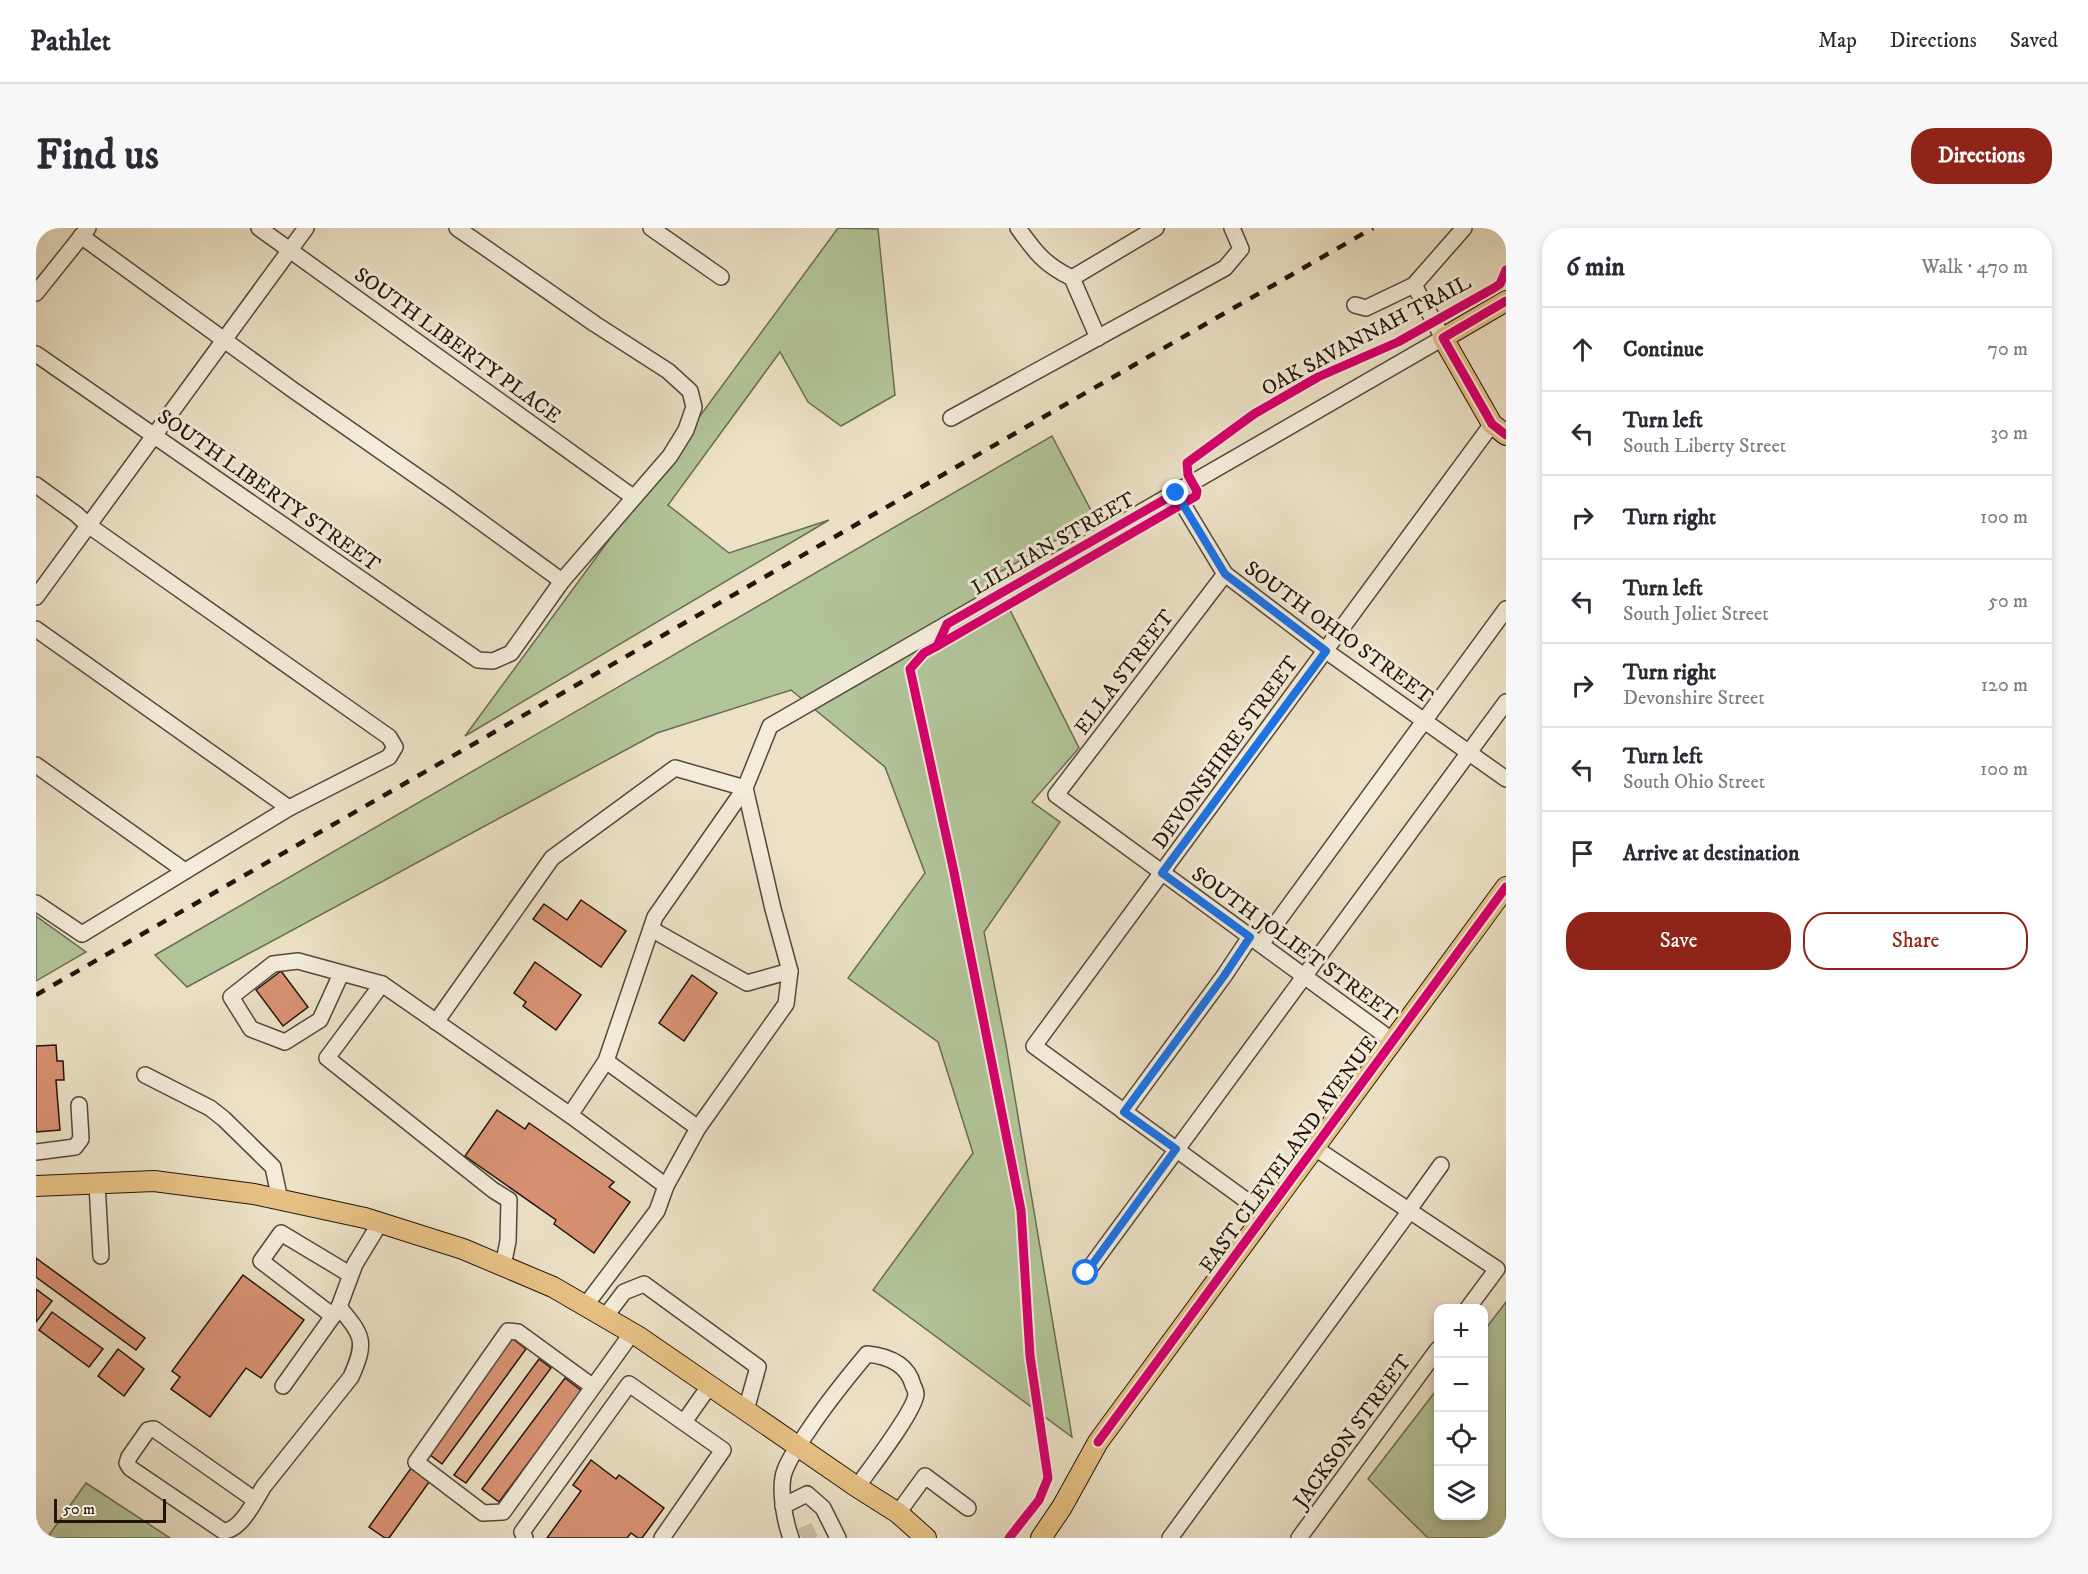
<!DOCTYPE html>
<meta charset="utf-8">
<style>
:root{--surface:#fff;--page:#f7f7f7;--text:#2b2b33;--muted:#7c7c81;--line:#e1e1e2;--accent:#8f2418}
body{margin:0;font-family:"IM FELL DW Pica",serif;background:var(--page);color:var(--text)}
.controls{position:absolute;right:18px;bottom:18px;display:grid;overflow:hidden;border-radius:12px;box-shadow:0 3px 9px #0003}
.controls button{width:54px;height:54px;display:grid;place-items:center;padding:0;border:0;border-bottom:2px solid var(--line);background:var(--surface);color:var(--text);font:30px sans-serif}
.scale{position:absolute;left:18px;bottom:15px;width:112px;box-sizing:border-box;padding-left:6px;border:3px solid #22150c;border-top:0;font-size:16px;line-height:21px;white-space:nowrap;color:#22150c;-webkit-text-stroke:4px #f3ecda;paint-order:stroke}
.stop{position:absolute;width:18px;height:18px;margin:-14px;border:4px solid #1a73e8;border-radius:50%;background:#fff}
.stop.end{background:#1a73e8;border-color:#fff;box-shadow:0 2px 6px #0008}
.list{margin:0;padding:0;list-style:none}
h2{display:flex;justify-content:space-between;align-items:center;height:78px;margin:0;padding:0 24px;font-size:26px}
h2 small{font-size:20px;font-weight:400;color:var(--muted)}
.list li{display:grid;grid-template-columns:39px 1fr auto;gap:18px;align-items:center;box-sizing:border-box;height:84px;padding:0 24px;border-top:2px solid var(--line)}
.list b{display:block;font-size:22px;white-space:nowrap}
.list p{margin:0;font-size:20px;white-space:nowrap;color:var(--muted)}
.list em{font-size:20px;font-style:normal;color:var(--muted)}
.actions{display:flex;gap:12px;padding:18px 24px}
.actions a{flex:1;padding:14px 0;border:2px solid var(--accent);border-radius:24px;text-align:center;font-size:21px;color:var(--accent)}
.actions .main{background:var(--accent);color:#fff}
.icon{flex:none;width:33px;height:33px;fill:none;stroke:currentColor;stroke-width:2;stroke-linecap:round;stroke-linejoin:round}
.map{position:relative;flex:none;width:1470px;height:1310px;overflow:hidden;border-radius:24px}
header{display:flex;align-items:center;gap:36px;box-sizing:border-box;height:84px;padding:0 30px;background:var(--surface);border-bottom:2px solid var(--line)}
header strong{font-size:28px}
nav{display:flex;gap:33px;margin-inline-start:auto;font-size:21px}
.intro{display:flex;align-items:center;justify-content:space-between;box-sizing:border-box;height:144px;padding:0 36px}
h1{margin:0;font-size:42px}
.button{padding:15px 27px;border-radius:24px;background:var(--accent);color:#fff;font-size:21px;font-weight:700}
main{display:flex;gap:36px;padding:0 36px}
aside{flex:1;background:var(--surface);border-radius:24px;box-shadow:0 3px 9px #0003}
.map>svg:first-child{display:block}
</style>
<header>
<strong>Pathlet</strong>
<nav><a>Map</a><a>Directions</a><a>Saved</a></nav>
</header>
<div class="intro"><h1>Find us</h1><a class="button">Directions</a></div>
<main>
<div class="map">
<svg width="1470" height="1310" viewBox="0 0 1470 1310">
<rect width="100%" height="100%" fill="#ece1c6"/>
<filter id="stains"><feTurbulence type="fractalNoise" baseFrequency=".00333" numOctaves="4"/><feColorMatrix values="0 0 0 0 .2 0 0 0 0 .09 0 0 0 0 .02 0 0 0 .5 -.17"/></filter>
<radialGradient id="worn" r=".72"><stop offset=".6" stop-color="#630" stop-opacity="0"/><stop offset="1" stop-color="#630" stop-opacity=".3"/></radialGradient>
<g fill="#b2c499" stroke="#6a6c52" stroke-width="1.5">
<path d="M 802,0 L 842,1 L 859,167 L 805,198 L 772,174 L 744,124 L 632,277 L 693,325 L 793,292 L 429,508 Z"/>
<path d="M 1016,208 L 1059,290 L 957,348 L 1043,520 L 996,574 L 1024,594 L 948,704 L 970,817 L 1036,1209 L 837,1062 L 937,925 L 902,814 L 812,750 L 889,645 L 849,539 L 755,462 L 621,505 L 151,759 L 119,727 Z"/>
<path d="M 0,688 L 50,724 L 0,753 Z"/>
<path d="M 1470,1074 L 1470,1310 L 1392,1310 L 1332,1251 L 1402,1160 L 1402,1288 L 1448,1288 L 1448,1103 Z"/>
<path d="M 50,1255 L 134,1310 L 11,1310 Z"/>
</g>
<g fill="#d99273" stroke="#22150c" stroke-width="1.5">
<path d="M 545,672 L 590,703 L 565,739 L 497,691 L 508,676 L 531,692 Z"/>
<path d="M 499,734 L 545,767 L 520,802 L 487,778 L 490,774 L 478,765 Z"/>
<path d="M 245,743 L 272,779 L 247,798 L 220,762 Z"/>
<path d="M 656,747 L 681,765 L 648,813 L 623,795 Z"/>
<path d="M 20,817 L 21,833 L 27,833 L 28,852 L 20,852 L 24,902 L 0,904 L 0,818 Z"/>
<path d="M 461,882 L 489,901 L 493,895 L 578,954 L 573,959 L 594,974 L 558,1025 L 518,996 L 520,992 L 429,928 Z"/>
<path d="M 0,1030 L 109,1110 L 100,1122 L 0,1049 Z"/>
<path d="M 207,1047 L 268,1092 L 225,1150 L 210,1140 L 174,1189 L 135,1161 L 144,1149 L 136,1143 Z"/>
<path d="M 0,1061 L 16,1073 L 0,1094 Z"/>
<path d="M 16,1084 L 67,1121 L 53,1139 L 3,1102 Z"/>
<path d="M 473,1108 L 490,1121 L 406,1236 L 389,1223 Z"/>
<path d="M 82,1121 L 108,1141 L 88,1168 L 62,1148 Z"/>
<path d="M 503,1131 L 515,1140 L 430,1255 L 418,1247 Z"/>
<path d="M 529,1150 L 546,1163 L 463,1274 L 446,1261 Z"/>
<path d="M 555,1232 L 580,1251 L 583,1247 L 628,1280 L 606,1310 L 602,1310 L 595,1305 L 591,1310 L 511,1310 L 545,1263 L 537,1257 Z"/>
<path d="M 378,1236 L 396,1250 L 353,1310 L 349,1310 L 333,1299 Z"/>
</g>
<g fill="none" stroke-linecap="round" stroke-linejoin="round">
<path stroke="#cec2aa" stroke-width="15" stroke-dasharray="15 8" stroke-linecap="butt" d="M 765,1308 L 786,1298"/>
<defs>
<g id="minor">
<path d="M 223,0 L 597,269"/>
<path d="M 615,0 L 685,49"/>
<path d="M 982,0 C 999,24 1009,37 1036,50"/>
<path d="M 45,8 L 257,162 L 412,270 L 526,353"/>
<path d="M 1036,50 L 1120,0"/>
<path d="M 1036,50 L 1062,110"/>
<path d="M 0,65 L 52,0"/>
<path d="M 1319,77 L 1330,80 L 1378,57 L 1428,0"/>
<path d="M 0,126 L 442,432 L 457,433 L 475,425 L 526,353 L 634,228 L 650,202 L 658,179 L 654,163 L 632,143 L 559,96 L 421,0"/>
<path d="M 915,190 L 1189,40 L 1205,21 L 1196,0"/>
<path d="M 0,257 L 40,286 L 52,297 L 353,509 L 359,519 L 353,529 L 253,580 L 46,706 L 0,675"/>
<path d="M 1140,265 L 1189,346 L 1290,423 L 1470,551"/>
<path d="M 1189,346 L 1020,567 L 1357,813"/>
<path d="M 0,369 L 270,0"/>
<path d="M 0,401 L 253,580"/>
<path d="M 0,537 L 149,643"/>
<path d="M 615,701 L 711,755 L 754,743"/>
<path d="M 1225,716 L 1470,381"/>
<path d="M 305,746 L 284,792 L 249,814 L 215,801 L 195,769 L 237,736 L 262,733 L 346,756 L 534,887"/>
<path d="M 346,756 L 291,830 L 457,962 L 473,972 L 472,1013 L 467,1038"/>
<path d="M 400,794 L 516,630 L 639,540 L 709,560 L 619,689 L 570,833 L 534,887 L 630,958"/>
<path d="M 570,833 L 662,900"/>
<path d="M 109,847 L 174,880 L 188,891 L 237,939 L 244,972"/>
<path d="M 1088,884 L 1188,748 L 1214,709"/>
<path d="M 1279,920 L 1461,1041 L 1432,1080"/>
<path d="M 0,924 L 39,919 L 45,911 L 43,877"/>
<path d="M 61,956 L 65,1028"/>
<path d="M 1372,983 L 1405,937"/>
<path d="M 1229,986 L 998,818 L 1456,196"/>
<path d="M 1050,1045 L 1470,474"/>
<path d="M 315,1047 L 245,1005 L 225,1033 L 297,1088 L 303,1079 L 319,1036 L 344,995"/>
<path d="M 549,1078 L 621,983 L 630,958 L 662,900 L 750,776 L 754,743 L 737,681 L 709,560 L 734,498 L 1407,110 L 1378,57"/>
<path d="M 569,1089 L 588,1064 L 608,1056 L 722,1139 L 710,1182"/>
<path d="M 247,1158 L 297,1088"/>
<path d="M 556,1158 L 482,1104 L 472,1103 L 380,1234 L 447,1285 L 467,1284 L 596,1105"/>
<path d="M 648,1194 L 674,1157"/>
<path d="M 219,1272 L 118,1201 L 112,1202 L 93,1229 L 91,1235 L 94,1240 L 187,1303 C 205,1303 219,1272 228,1258 L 315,1149 C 331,1113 327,1108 303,1079"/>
<path d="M 747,1278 L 771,1266 L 787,1280 L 802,1310"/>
<path d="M 862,1285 L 889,1248 L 932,1280"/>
<path d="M 489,1310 L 486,1304 L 593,1156 L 687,1222 L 626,1310"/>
<path d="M 755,1310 C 749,1294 742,1259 749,1242 C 754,1229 764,1215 772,1203 C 790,1176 810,1151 831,1126 C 851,1128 871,1135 877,1157 C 878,1160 880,1162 880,1166 C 879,1183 833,1242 821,1259"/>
<path d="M 1134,1310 L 1373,984"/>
<path d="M 1263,1310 L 1402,1121"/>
</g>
<g id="major">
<path d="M 1470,73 L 1407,110 L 1456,196 L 1470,207"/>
<path d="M 0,958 L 118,953 L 218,966 L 329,990 L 427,1021 L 517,1059 L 603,1109 L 821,1259 L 862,1285 L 890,1310"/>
<path d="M 1005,1310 L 1026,1279 L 1062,1214 L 1470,659"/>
</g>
</defs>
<use href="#minor" stroke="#54483a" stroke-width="18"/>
<use href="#major" stroke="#22150c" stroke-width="22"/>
<use href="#minor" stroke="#f3ecda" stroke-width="15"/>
<use href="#major" stroke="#e6c083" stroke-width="20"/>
<g stroke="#22150c" stroke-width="4.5" stroke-dasharray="10 10" stroke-linecap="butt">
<path d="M 0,1 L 1,0"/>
<path d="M 0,767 L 1337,0"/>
</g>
<defs>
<g id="cycleway">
<path d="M 1470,73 L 1407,110 L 1456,196 L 1470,207"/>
<path d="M 901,418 L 1160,268 L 1161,263 L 1152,247 L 1151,235 L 1218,186 L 1282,149 L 1362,114 L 1458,60 L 1464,56 L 1470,42"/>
<path d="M 1062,1214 L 1470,659"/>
<path d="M 973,1310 L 1003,1272 L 1012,1250 L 994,1128 L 985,982 L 918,644 L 874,441 L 888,425 L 901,418 L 911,396 L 1140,265"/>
</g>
</defs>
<use href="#cycleway" stroke="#f3ecda" stroke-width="13"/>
<use href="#cycleway" stroke="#d6006c" stroke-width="9"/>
</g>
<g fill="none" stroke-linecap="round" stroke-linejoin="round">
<path stroke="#1a73e8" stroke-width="8" d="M 1050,1045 L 1140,921 L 1088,884 L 1188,748 L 1214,709 L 1126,645 L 1290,423 L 1189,346 L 1140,265"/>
</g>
<g text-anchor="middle" stroke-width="6" stroke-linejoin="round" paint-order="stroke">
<g font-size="21" fill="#22150c" stroke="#f3ecda">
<text transform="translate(1330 107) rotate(-28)" y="7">OAK SAVANNAH TRAIL</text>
<text transform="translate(422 117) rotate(36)" y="7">SOUTH LIBERTY PLACE</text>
<text transform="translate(233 262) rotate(35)" y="7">SOUTH LIBERTY STREET</text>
<text transform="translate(1017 315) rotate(-30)" y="7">LILLIAN STREET</text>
<text transform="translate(1303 404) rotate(36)" y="7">SOUTH OHIO STREET</text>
<text transform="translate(1088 444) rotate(-53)" y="7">ELLA STREET</text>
<text transform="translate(1189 524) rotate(-54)" y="7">DEVONSHIRE STREET</text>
<text transform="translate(1259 716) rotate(36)" y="7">SOUTH JOLIET STREET</text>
<text transform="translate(1252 926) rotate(-54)" y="7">EAST CLEVELAND AVENUE</text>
<text transform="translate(1316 1203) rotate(-54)" y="7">JACKSON STREET</text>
</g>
</g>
<rect width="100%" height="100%" filter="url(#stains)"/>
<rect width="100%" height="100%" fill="url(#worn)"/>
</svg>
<div class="controls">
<button>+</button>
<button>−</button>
<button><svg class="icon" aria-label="locate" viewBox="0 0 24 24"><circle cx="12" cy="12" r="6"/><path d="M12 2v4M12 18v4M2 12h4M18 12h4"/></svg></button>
<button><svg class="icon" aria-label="layers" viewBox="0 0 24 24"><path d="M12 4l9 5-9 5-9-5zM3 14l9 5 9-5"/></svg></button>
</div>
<div class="scale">50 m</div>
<div class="stop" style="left:1050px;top:1045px"></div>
<div class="stop end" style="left:1140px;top:265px"></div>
</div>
<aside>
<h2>6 min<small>Walk · 470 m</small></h2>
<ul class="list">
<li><svg class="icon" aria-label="ahead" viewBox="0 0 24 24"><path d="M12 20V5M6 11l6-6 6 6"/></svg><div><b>Continue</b></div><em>70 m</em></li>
<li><svg class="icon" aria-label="left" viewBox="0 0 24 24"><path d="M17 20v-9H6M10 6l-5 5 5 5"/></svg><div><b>Turn left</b><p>South Liberty Street</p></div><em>30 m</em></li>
<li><svg class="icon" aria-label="right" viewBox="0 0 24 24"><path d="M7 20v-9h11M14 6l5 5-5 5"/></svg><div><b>Turn right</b></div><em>100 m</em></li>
<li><svg class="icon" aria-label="left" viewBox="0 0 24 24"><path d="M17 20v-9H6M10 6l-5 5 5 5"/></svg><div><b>Turn left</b><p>South Joliet Street</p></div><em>50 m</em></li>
<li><svg class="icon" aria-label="right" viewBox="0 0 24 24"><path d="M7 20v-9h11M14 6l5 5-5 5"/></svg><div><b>Turn right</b><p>Devonshire Street</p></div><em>120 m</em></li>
<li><svg class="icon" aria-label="left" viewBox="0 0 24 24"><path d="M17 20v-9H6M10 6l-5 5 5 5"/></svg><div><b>Turn left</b><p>South Ohio Street</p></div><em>100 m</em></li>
<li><svg class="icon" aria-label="arrive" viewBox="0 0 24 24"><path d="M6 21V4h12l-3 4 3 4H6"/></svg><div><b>Arrive at destination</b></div></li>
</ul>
<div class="actions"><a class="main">Save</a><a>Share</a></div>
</aside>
</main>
